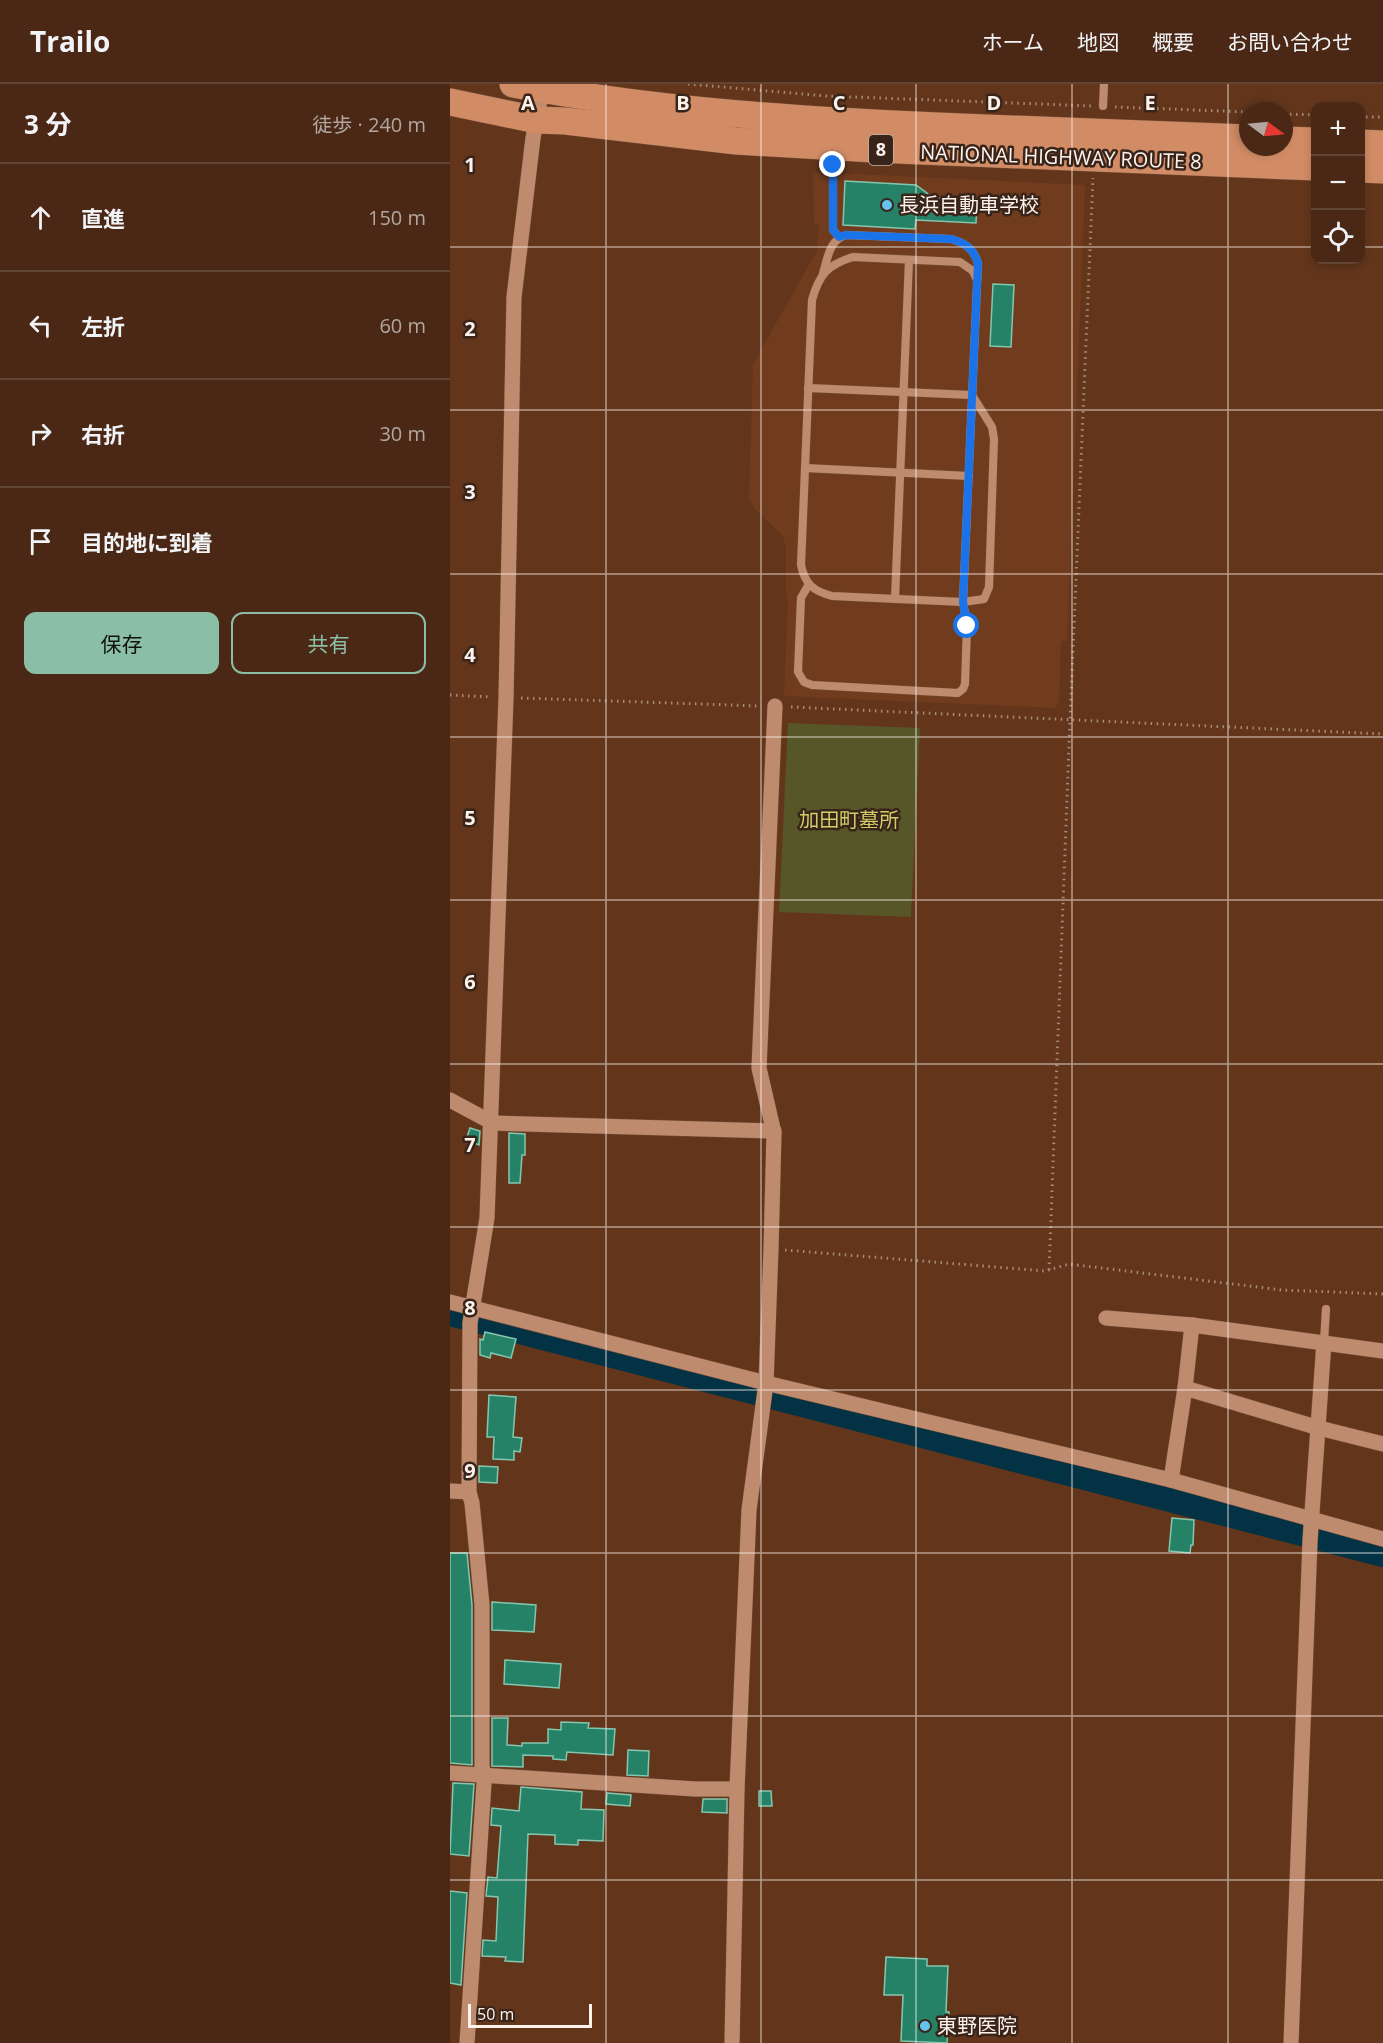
<!DOCTYPE html>
<html lang="ja">
<meta charset="utf-8">
<style>
:root{--surface:#4a2815;--page:#543422;--text:#f1f3f6;--muted:#b2a6a0;--line:#614434;--accent:#8abfa5}
body{margin:0;font-family:"Open Sans","Noto Sans JP",sans-serif;background:var(--page);color:var(--text)}
.controls{position:absolute;right:18px;top:18px;display:grid;overflow:hidden;border-radius:12px;box-shadow:0 3px 9px #0003}
.controls button{width:54px;height:54px;display:grid;place-items:center;padding:0;border:0;border-bottom:2px solid var(--line);background:var(--surface);color:var(--text);font:30px sans-serif}
.compass{position:absolute;left:789px;top:18px;width:54px;height:54px;border-radius:50%;background:var(--surface);box-shadow:0 3px 9px #0003;rotate:106deg}
.scale{position:absolute;left:18px;bottom:15px;width:124px;box-sizing:border-box;padding-left:6px;border:3px solid #fef2ec;border-top:0;font-size:16px;line-height:21px;white-space:nowrap;color:#fef2ec;-webkit-text-stroke:4px #392419;paint-order:stroke}
.stop{position:absolute;width:18px;height:18px;margin:-14px;border:4px solid #1a73e8;border-radius:50%;background:#fff}
.stop.end{background:#1a73e8;border-color:#fff;box-shadow:0 2px 6px #0008}
.list{margin:0;padding:0;list-style:none}
h2{display:flex;justify-content:space-between;align-items:center;height:78px;margin:0;padding:0 24px;font-size:26px}
h2 small{font-size:20px;font-weight:400;color:var(--muted)}
.list li{display:grid;grid-template-columns:39px 1fr auto;gap:18px;align-items:center;box-sizing:border-box;height:108px;padding:0 24px;border-top:2px solid var(--line)}
.list b{display:block;font-size:22px;white-space:nowrap}
.list em{font-size:20px;font-style:normal;color:var(--muted)}
.actions{display:flex;gap:12px;padding:18px 24px}
.actions a{flex:1;padding:14px 0;border:2px solid var(--accent);border-radius:12px;text-align:center;font-size:21px;color:var(--accent)}
.actions .main{background:var(--accent);color:#111}
.icon{flex:none;width:33px;height:33px;fill:none;stroke:currentColor;stroke-width:2;stroke-linecap:round;stroke-linejoin:round}
.map{position:relative;flex:none;width:933px;height:1959px;overflow:hidden}
header{display:flex;align-items:center;gap:36px;box-sizing:border-box;height:84px;padding:0 30px;background:var(--surface);border-bottom:2px solid var(--line)}
header strong{font-size:28px}
nav{display:flex;gap:33px;margin-inline-start:auto;font-size:21px}
main{display:flex}
aside{flex:1;background:var(--surface)}
.map>svg:first-child{display:block}
</style>
<header>
<strong>Trailo</strong>
<nav><a>ホーム</a><a>地図</a><a>概要</a><a>お問い合わせ</a></nav>
</header>
<main>
<aside>
<h2>3 分<small>徒歩 · 240 m</small></h2>
<ul class="list">
<li><svg class="icon" aria-label="ahead" viewBox="0 0 24 24"><path d="M12 20V5M6 11l6-6 6 6"/></svg><div><b>直進</b></div><em>150 m</em></li>
<li><svg class="icon" aria-label="left" viewBox="0 0 24 24"><path d="M17 20v-9H6M10 6l-5 5 5 5"/></svg><div><b>左折</b></div><em>60 m</em></li>
<li><svg class="icon" aria-label="right" viewBox="0 0 24 24"><path d="M7 20v-9h11M14 6l5 5-5 5"/></svg><div><b>右折</b></div><em>30 m</em></li>
<li><svg class="icon" aria-label="arrive" viewBox="0 0 24 24"><path d="M6 21V4h12l-3 4 3 4H6"/></svg><div><b>目的地に到着</b></div></li>
</ul>
<div class="actions"><a class="main">保存</a><a>共有</a></div>
</aside>
<div class="map">
<svg width="933" height="1959" viewBox="0 0 933 1959">
<rect width="100%" height="100%" fill="#63361c"/>
<path fill="#703c1d" d="M 363,88 L 635,101 L 617,557 L 611,557 L 609,619 L 605,624 L 334,612 L 338,517 L 336,509 L 336,465 L 333,452 L 304,424 L 299,413 L 303,280 L 367,167 L 369,141 L 364,140 Z"/>
<path fill="#565628" d="M 338,639 L 470,644 L 461,833 L 329,828 Z"/>
<g fill="none" stroke-linecap="round" stroke-linejoin="round">
<path stroke="#023244" stroke-width="30" d="M 0,1227 L 933,1468"/>
</g>
<g fill="#268267" stroke="#85c6ae" stroke-width="1.5">
<path d="M 395,97 L 466,101 L 477,109 L 480,114 L 527,116 L 526,139 L 466,136 L 465,145 L 393,141 Z"/>
<path d="M 543,200 L 564,201 L 561,263 L 540,262 Z"/>
<path d="M 20,1044 L 30,1047 L 29,1061 L 16,1056 Z"/>
<path d="M 59,1049 L 75,1050 L 75,1071 L 72,1071 L 70,1099 L 59,1099 Z"/>
<path d="M 35,1248 L 66,1255 L 61,1274 L 41,1269 L 40,1274 L 30,1271 L 30,1255 L 33,1256 Z"/>
<path d="M 39,1311 L 66,1313 L 63,1353 L 72,1354 L 70,1368 L 64,1367 L 64,1376 L 43,1375 L 44,1353 L 37,1353 Z"/>
<path d="M 29,1382 L 48,1383 L 47,1399 L 29,1398 Z"/>
<path d="M 722,1434 L 744,1436 L 743,1461 L 741,1461 L 740,1469 L 719,1467 Z"/>
<path d="M 0,1469 L 17,1469 L 22,1521 L 22,1681 L 0,1679 Z"/>
<path d="M 42,1518 L 86,1521 L 84,1548 L 42,1546 Z"/>
<path d="M 55,1576 L 111,1580 L 109,1604 L 54,1600 Z"/>
<path d="M 42,1634 L 58,1634 L 57,1661 L 72,1662 L 72,1659 L 98,1659 L 98,1645 L 111,1646 L 111,1638 L 139,1639 L 138,1644 L 165,1645 L 163,1671 L 117,1668 L 116,1676 L 103,1675 L 103,1672 L 73,1671 L 73,1683 L 42,1682 Z"/>
<path d="M 178,1666 L 199,1667 L 198,1692 L 177,1691 Z"/>
<path d="M 3,1699 L 24,1700 L 19,1772 L 0,1770 Z"/>
<path d="M 71,1703 L 132,1708 L 131,1725 L 154,1726 L 153,1757 L 128,1756 L 128,1761 L 105,1760 L 105,1751 L 78,1750 L 73,1878 L 55,1877 L 56,1873 L 32,1872 L 33,1856 L 46,1857 L 48,1813 L 36,1812 L 38,1793 L 47,1794 L 51,1742 L 41,1741 L 42,1724 L 69,1727 Z"/>
<path d="M 309,1707 L 321,1707 L 322,1722 L 309,1722 Z"/>
<path d="M 157,1709 L 181,1711 L 180,1722 L 156,1720 Z"/>
<path d="M 253,1715 L 277,1715 L 277,1729 L 252,1728 Z"/>
<path d="M 0,1807 L 17,1809 L 11,1901 L 0,1899 Z"/>
<path d="M 436,1873 L 477,1875 L 477,1882 L 498,1882 L 496,1928 L 499,1928 L 497,1959 L 451,1957 L 453,1911 L 434,1911 Z"/>
</g>
<g fill="none" stroke-linecap="round" stroke-linejoin="round">
<defs>
<g id="lane">
<path d="M 653,22 L 654,0"/>
<path d="M 383,68 L 383,146 L 389,153"/>
<path d="M 373,189 C 378,174 379,156 396,151 L 501,155 C 515,159 523,164 528,179 L 513,518 L 382,512 C 363,507 355,500 351,481 L 362,216 C 369,191 377,181 403,173 L 510,178 L 523,187 L 526,194"/>
<path d="M 358,304 L 522,311 L 542,343 L 544,355 L 539,503 L 534,515 L 513,518 L 517,542 L 515,600 L 513,605 L 508,609 L 362,601 L 354,598 L 348,588 L 351,514 L 359,500"/>
<path d="M 355,384 L 519,392"/>
<path d="M 445,515 L 459,176"/>
<path d="M 874,1258 L 876,1225"/>
</g>
<g id="street">
<path d="M 0,1016 L 41,1038"/>
<path d="M 41,1039 L 324,1047"/>
<path d="M 0,1218 L 316,1299 L 721,1396 L 933,1455"/>
<path d="M 656,1234 L 742,1241 L 933,1267"/>
<path d="M 735,1304 L 869,1344 L 933,1360"/>
<path d="M 721,1396 L 735,1304 L 742,1241"/>
<path d="M 0,1407 L 19,1408"/>
<path d="M 0,1689 L 245,1705 L 287,1705"/>
<path d="M 17,1959 L 34,1699 L 32,1681 L 32,1521 L 22,1419 L 19,1408 L 20,1239 L 37,1134 L 56,614 L 64,213 L 83,54 L 93,0"/>
<path d="M 282,1959 L 287,1705 L 299,1426 L 316,1299 L 321,1165 L 324,1049 L 309,984 L 325,622"/>
<path d="M 841,1959 L 860,1457 L 874,1258"/>
</g>
<g id="highway">
<path d="M 63,0 C 211,28 361,37 511,43 C 607,47 702,50 798,54"/>
<path d="M 0,18 L 87,36 L 115,37 L 286,57 L 423,65 L 866,83"/>
<path d="M 834,56 L 866,57"/>
<path d="M 910,59 L 933,60"/>
<path d="M 910,85 L 933,86"/>
</g>
</defs>
<use href="#lane" stroke="#724f39" stroke-width="9"/>
<use href="#street" stroke="#724f39" stroke-width="16"/>
<use href="#highway" stroke="#724f39" stroke-width="28"/>
<g stroke="#a88a79" stroke-width="3" stroke-dasharray="1.5 4.5" stroke-linecap="butt">
<path d="M 238,0 L 376,12 L 643,22"/>
<path d="M 665,23 L 798,28"/>
<path d="M 834,30 L 866,31"/>
<path d="M 910,33 L 933,33"/>
<path d="M 0,611 L 40,613"/>
<path d="M 71,614 L 310,622"/>
<path d="M 341,623 L 933,650"/>
<path d="M 335,1166 L 595,1187 L 619,1180 L 832,1206 L 933,1210"/>
<path d="M 599,1186 L 620,636 L 643,94"/>
</g>
<use href="#lane" stroke="#bf8b6f" stroke-width="8"/>
<use href="#street" stroke="#bf8b6f" stroke-width="15"/>
<use href="#highway" stroke="#d18c65" stroke-width="27"/>
</g>
<g fill="none" stroke-linecap="round" stroke-linejoin="round">
<path stroke="#1a73e8" stroke-width="8" d="M 383,81 L 383,146 L 389,153 L 396,151 L 501,155 C 515,159 523,164 528,179 L 513,518 L 517,542"/>
</g>
<path fill="none" stroke="#fef2ec" stroke-width="1.5" stroke-opacity="0.55" d="M 156,0 L 156,1959M 311,0 L 311,1959M 466,0 L 466,1959M 622,0 L 622,1959M 778,0 L 778,1959M 0,163 L 866,163M 910,163 L 933,163M 0,326 L 933,326M 0,490 L 933,490M 0,653 L 933,653M 0,816 L 933,816M 0,980 L 933,980M 0,1143 L 933,1143M 0,1306 L 933,1306M 0,1469 L 933,1469M 0,1632 L 933,1632M 0,1796 L 933,1796"/>
<g fill="#65c4ef" stroke="#392419" stroke-width="2">
<circle cx="437" cy="121" r="6"/>
<circle cx="475" cy="1942" r="6"/>
</g>
<g text-anchor="middle" stroke-width="5" stroke-linejoin="round" paint-order="stroke">
<rect fill="#392419" stroke="#c3b4ad" stroke-width="1.5" x="419" y="51" width="24" height="30" rx="4.5"/>
<g font-size="18" font-weight="bold" fill="#fef2ec">
<text x="431" y="72">8</text>
</g>
<g font-size="20" fill="#fef2ec" stroke="#392419">
<text transform="translate(611 73) rotate(2)" y="7">NATIONAL HIGHWAY ROUTE 8</text>
</g>
<g font-size="20" fill="#fef2ec" stroke="#392419" text-anchor="start">
<text x="449" y="128">長浜自動車学校</text>
<text x="487" y="1949">東野医院</text>
</g>
<g font-size="20" fill="#cdce68" stroke="#392419">
<text x="399" y="743">加田町墓所</text>
</g>
</g>
<g font-size="20" text-anchor="middle" font-weight="bold" fill="#fef2ec" stroke="#392419" stroke-width="5" stroke-linejoin="round" paint-order="stroke">
<text x="78" y="26">A</text>
<text x="233" y="26">B</text>
<text x="389" y="26">C</text>
<text x="544" y="26">D</text>
<text x="700" y="26">E</text>
<text x="20" y="88">1</text>
<text x="20" y="252">2</text>
<text x="20" y="415">3</text>
<text x="20" y="578">4</text>
<text x="20" y="741">5</text>
<text x="20" y="905">6</text>
<text x="20" y="1068">7</text>
<text x="20" y="1231">8</text>
<text x="20" y="1394">9</text>
</g>
</svg>
<div class="controls">
<button>+</button>
<button>−</button>
<button><svg class="icon" aria-label="locate" viewBox="0 0 24 24"><circle cx="12" cy="12" r="6"/><path d="M12 2v4M12 18v4M2 12h4M18 12h4"/></svg></button>
</div>
<svg class="compass" viewBox="-18 -18 36 36"><path d="M0-13l5 13h-10z" fill="#e53935"/><path d="M0 13l5-13h-10z" fill="#b2a6a0"/></svg>
<div class="scale">50 m</div>
<div class="stop" style="left:517px;top:542px"></div>
<div class="stop end" style="left:383px;top:81px"></div>
</div>
</main>
